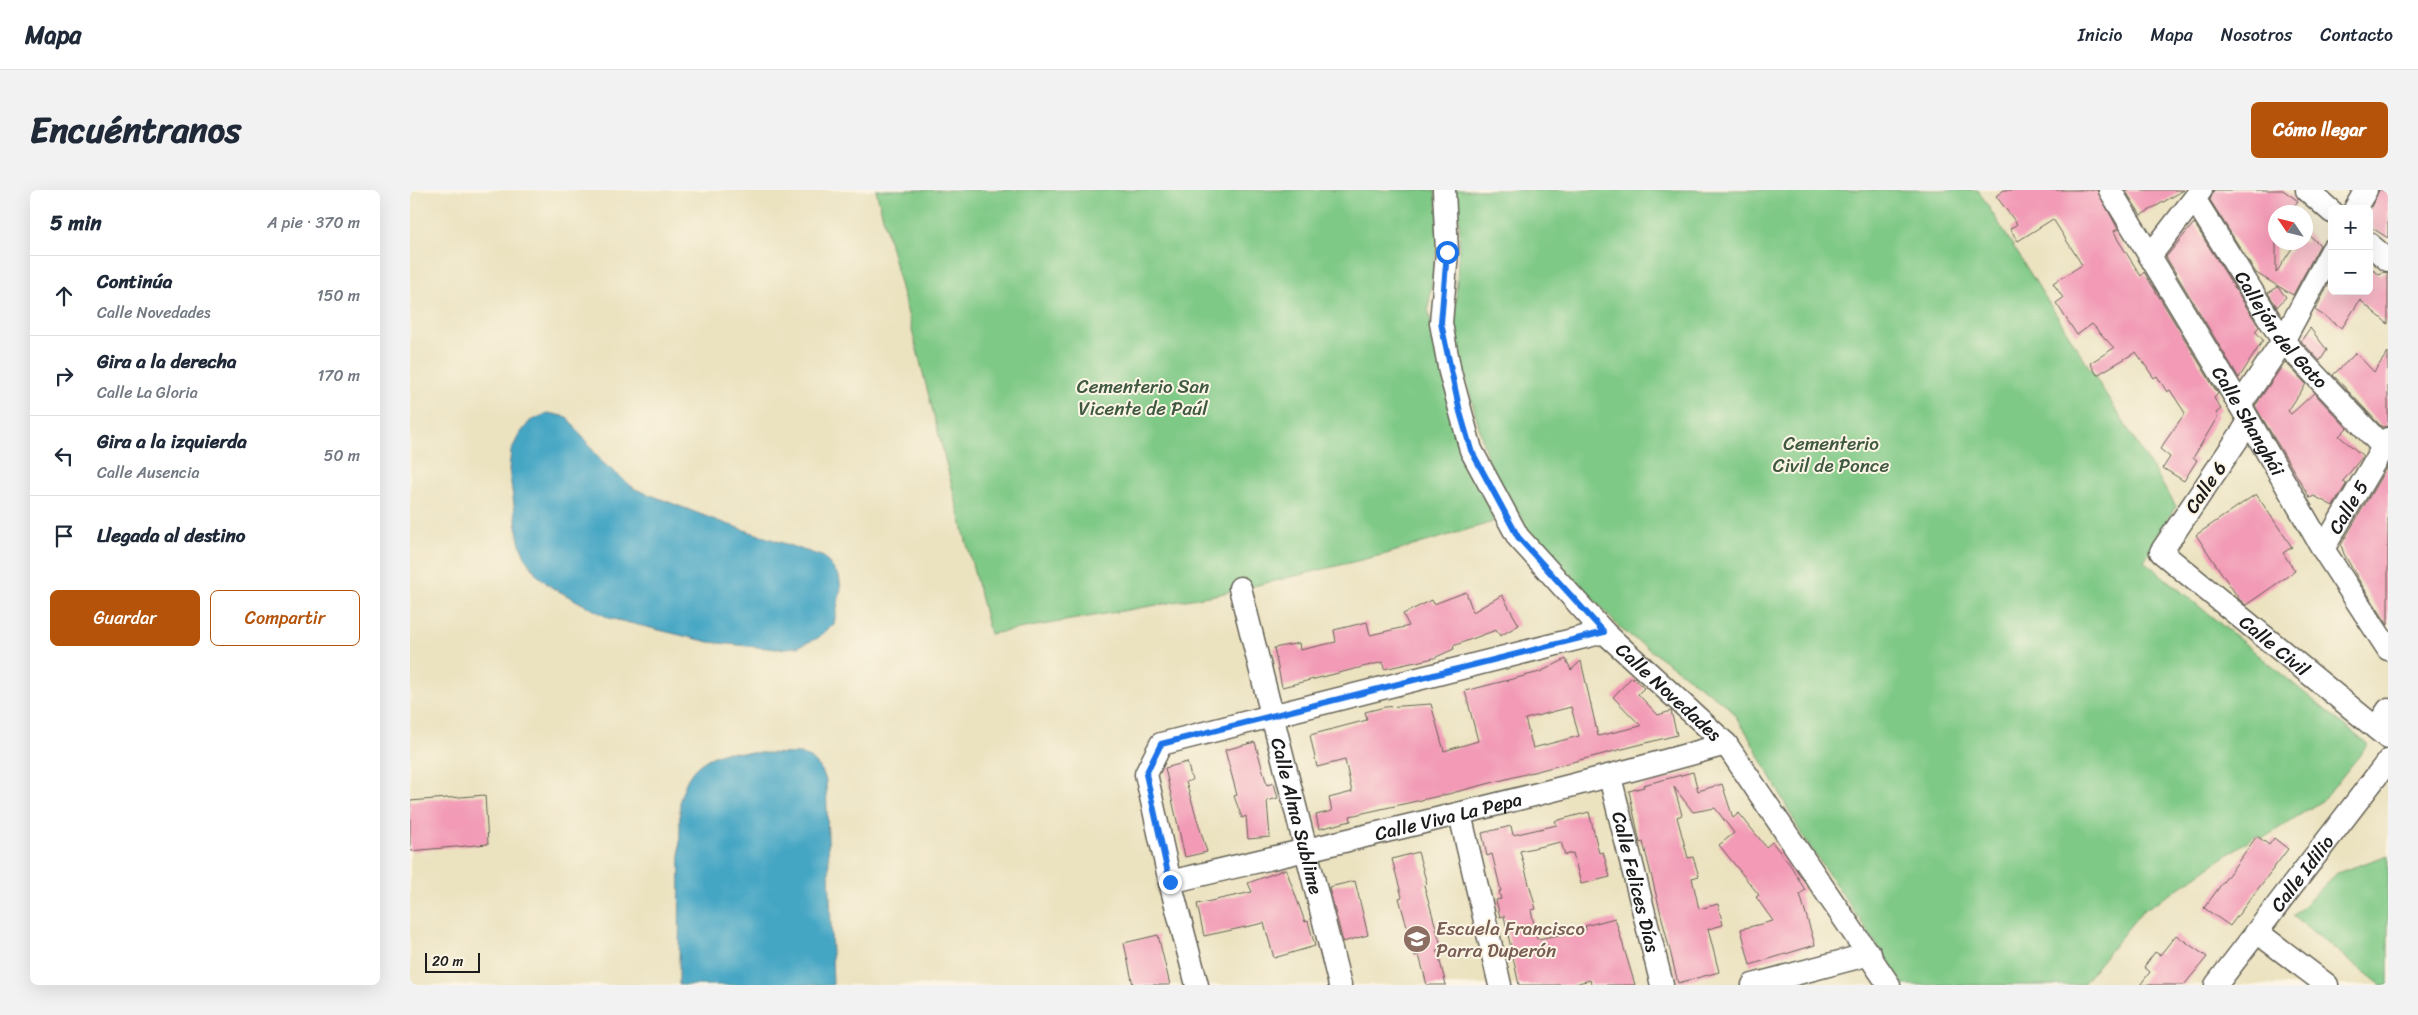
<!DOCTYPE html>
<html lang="es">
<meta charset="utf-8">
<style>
:root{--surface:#fff;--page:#f2f2f3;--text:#1f2937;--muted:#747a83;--line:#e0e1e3;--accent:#b45309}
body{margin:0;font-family:Sriracha,sans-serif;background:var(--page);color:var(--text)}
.controls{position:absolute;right:15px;top:15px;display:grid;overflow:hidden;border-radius:8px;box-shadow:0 5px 20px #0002}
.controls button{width:45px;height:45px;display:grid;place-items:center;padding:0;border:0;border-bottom:1px solid var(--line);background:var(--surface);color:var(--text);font:25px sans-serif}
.compass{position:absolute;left:1858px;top:15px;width:45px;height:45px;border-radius:50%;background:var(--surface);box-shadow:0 5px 20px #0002;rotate:305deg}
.scale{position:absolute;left:15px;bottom:12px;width:55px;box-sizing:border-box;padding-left:5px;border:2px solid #1c1c1c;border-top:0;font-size:14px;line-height:18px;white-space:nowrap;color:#1c1c1c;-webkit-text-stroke:4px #fcf5e5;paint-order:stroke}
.stop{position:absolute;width:15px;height:15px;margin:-11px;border:4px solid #1a73e8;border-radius:50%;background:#fff}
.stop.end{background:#1a73e8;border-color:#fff;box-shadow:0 1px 5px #0008}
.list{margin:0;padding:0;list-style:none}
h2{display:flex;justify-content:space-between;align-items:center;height:65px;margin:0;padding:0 20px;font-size:21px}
h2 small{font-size:16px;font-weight:400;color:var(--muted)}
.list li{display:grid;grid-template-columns:32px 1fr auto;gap:15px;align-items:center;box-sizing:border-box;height:80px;padding:0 20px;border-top:1px solid var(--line)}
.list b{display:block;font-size:19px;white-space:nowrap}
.list p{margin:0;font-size:16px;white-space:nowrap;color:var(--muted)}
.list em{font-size:16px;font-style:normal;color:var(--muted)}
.actions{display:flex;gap:10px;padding:15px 20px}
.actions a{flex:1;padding:11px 0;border:1px solid var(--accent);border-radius:8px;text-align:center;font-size:18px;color:var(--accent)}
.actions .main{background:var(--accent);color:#fff}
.icon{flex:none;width:28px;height:28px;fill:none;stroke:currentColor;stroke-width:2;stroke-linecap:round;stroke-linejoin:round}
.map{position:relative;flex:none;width:1978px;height:795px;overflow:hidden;border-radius:8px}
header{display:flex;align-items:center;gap:30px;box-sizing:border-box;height:70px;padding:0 25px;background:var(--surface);border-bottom:1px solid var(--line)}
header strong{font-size:24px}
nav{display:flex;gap:28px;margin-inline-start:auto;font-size:18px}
.intro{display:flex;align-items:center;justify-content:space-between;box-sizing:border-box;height:120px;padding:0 30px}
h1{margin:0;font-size:35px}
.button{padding:12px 22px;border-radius:8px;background:var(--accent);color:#fff;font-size:18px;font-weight:700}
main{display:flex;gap:30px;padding:0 30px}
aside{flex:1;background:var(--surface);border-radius:8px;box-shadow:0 5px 20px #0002}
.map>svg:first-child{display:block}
</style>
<header>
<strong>Mapa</strong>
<nav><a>Inicio</a><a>Mapa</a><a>Nosotros</a><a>Contacto</a></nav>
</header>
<div class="intro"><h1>Encuéntranos</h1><a class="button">Cómo llegar</a></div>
<main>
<aside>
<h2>5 min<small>A pie · 370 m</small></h2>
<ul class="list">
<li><svg class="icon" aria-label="ahead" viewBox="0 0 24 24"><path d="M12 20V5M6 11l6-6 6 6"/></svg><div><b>Continúa</b><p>Calle Novedades</p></div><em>150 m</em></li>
<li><svg class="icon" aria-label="right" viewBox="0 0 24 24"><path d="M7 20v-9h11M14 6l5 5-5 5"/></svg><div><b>Gira a la derecha</b><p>Calle La Gloria</p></div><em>170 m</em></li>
<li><svg class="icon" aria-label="left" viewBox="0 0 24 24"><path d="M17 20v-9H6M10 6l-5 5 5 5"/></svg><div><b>Gira a la izquierda</b><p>Calle Ausencia</p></div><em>50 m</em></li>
<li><svg class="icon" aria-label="arrive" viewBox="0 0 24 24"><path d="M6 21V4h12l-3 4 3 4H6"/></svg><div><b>Llegada al destino</b></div></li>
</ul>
<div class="actions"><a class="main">Guardar</a><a>Compartir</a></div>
</aside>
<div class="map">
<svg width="1978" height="795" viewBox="0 0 1978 795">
<rect width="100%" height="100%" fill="#fcf5e5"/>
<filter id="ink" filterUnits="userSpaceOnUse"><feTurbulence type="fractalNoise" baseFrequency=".02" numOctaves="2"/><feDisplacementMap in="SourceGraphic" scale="10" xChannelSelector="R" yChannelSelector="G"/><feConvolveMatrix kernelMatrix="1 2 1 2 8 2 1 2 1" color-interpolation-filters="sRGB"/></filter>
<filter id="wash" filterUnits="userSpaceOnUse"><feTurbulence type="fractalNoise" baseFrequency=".0096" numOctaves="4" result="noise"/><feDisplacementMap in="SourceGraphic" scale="20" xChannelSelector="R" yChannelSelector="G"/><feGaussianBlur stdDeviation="1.12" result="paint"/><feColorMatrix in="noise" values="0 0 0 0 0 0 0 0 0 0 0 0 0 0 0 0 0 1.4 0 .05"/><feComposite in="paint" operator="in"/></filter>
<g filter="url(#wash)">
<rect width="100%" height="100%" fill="#ebe2c0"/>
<g fill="#7fc986" stroke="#4e7251">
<path d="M 466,0 L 1025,0 L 1030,36 L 1018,119 L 1052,262 L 1083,318 L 1083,332 L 976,364 L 810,404 L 580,444 Z"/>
<path d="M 1044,0 L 1568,0 L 1766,316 L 1734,371 L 1958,555 L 1913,610 L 1852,649 L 1846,645 L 1765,701 L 1732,721 L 1672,795 L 1494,795 L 1392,645 L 1338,545 L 1319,517 L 1211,439 L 1118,339 L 1078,271 L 1044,144 L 1050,36 Z"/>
<path d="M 1978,665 L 1978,795 L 1971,795 L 1883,726 L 1927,683 Z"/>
</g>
<g fill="#44a6c4" stroke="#306170">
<path d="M 138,223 L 157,227 L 192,272 L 225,299 L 308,331 L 414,367 L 429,386 L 431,398 L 424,434 L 408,448 L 387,457 L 366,459 L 299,452 L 199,428 L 141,397 L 127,385 L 116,369 L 109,351 L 99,279 L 101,261 L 109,245 L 120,231 Z"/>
<path d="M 315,562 L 390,564 C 404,568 411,576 416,590 L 423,795 L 269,795 L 270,610 C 277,583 287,571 315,562 Z"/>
</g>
<g id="blocks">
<g fill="#f29ab6" fill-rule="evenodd">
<path d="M 1594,0 L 1687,0 L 1708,39 L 1704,41 L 1708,50 L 1731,86 L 1734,82 L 1808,204 L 1804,208 L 1811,219 L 1806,223 L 1808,226 L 1783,268 L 1787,270 L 1774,291 L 1753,278 L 1760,267 L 1750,259 L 1775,223 L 1760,200 L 1757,202 L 1747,186 L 1744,188 L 1726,162 L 1687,185 L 1680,173 L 1704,158 L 1682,134 L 1667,145 L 1646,113 L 1653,108 L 1643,93 L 1672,75 L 1643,29 L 1608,51 L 1600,39 L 1607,34 L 1586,6 Z"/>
<path d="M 1715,0 L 1774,0 L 1731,25 Z"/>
<path d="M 1804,0 L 1873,0 L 1888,11 L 1879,22 L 1866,22 L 1866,83 L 1886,52 L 1896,52 L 1896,42 L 1910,55 L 1883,105 L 1846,83 L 1800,10 Z"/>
<path d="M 1969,0 L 1978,0 L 1978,48 L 1959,36 L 1959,21 Z"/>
<path d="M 1784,33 L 1849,137 L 1845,141 L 1853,150 L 1829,188 L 1756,67 Z"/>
<path d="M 1959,77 L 1970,85 L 1973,82 L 1978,83 L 1978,134 L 1950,110 L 1932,138 L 1905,120 L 1922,88 L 1922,101 L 1959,101 Z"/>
<path d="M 1868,97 L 1876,107 L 1867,117 L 1858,103 Z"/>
<path d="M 1900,138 L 1917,160 L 1910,171 L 1891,151 Z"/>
<path d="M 1978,162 L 1978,236 L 1972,237 L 1923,185 L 1946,163 L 1964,182 Z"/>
<path d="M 1875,172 L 1896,194 L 1878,221 L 1881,224 L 1904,203 L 1937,238 L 1929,246 L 1953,266 L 1933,291 L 1937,293 L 1923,316 L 1904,306 L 1900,308 L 1845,216 Z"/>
<path d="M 1978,275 L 1978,435 L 1950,392 L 1934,364 L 1931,355 Z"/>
<path d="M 1846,304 L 1882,357 L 1873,363 L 1885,381 L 1836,415 L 1829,409 L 1786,345 Z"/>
<path d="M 1056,402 L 1063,422 L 1092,405 L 1109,435 L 1090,446 L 1086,440 L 1043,456 L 1044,459 L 1024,468 L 974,479 L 973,472 L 872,497 L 864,458 L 889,453 L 890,460 L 926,452 L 924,440 L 957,432 L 960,445 L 999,436 L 993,424 L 1022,410 L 1024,414 Z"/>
<path d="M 1156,469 L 1161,480 L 1171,471 L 1188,546 L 1231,536 L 1203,507 L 1222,487 L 1234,498 L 1228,504 L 1248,525 L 1261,521 L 1267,545 L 1038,604 L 940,626 L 941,631 L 909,639 L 906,625 L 922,621 L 919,608 L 942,602 L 935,570 L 907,577 L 900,545 L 957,530 L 955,522 L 975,517 L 1021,514 L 1034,561 L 1068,551 L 1055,501 L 1130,482 ZM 1161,517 L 1169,546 L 1123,558 L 1115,529 Z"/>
<path d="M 845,552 L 857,595 L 864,593 L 868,608 L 857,611 L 860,647 L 838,649 L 836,626 L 832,628 L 824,606 L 827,605 L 815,560 Z"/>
<path d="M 777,572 L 782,590 L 776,592 L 797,662 L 775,667 L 755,578 Z"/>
<path d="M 1283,582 L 1288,601 L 1312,594 L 1323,628 L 1329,623 L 1356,657 L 1362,652 L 1381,676 L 1395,700 L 1390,704 L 1405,755 L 1340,775 L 1331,739 L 1363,731 L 1346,707 L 1349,705 L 1309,655 L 1324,643 L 1305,618 L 1283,622 L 1264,597 L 1272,625 L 1267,627 L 1278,668 L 1283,667 L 1289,686 L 1282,688 L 1289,719 L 1308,714 L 1313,735 L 1298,739 L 1309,782 L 1268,793 L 1233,652 L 1230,653 L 1219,601 L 1234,597 L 1233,595 Z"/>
<path d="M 75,605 L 78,654 L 0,661 L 0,611 Z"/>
<path d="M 1179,622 L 1189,663 L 1193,662 L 1200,687 L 1171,694 L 1163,663 L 1155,665 L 1151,652 L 1110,661 L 1126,719 L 1121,720 L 1127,749 L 1176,740 L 1175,736 L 1205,728 L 1225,795 L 1181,795 L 1180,790 L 1161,795 L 1109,795 L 1094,726 L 1090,727 L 1086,710 L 1091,709 L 1089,701 L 1091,701 L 1082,664 L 1077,666 L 1072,643 L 1101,636 L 1103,645 L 1147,635 L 1145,631 Z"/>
<path d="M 1847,646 L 1859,655 L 1864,648 L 1878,659 L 1820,736 L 1794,718 Z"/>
<path d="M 1008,662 L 1017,694 L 1014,695 L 1032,759 L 1027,760 L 1036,795 L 1017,795 L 1009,765 L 1005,766 L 989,708 L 992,707 L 982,669 Z"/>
<path d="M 876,679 L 895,732 L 898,731 L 905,756 L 864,768 L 854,733 L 794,746 L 787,714 L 842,702 L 838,693 Z"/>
<path d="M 945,691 L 958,745 L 933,752 L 919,697 Z"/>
<path d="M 748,745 L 760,795 L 723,795 L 714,753 Z"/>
<path d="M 1766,745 L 1797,767 L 1774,795 L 1730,795 L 1740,782 L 1734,777 L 1745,762 L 1750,765 Z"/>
</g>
</g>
</g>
<g filter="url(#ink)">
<use href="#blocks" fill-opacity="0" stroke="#646155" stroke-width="1"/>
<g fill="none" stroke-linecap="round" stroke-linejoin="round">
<defs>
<g id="minor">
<path id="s1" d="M 1034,0 L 1037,62 L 1031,133 L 1040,182 L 1061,260 L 1108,347 L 1194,442 L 1316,554 L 1479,795"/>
<path id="s2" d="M 1700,0 L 1830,215 L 1913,359 L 1978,459"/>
<path d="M 1897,0 L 1922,22"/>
<path id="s3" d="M 1785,10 L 1873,151 L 1973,257"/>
<path d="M 1945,19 L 1956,0"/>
<path d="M 1959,54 L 1978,70"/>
<path d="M 1740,66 L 1791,0"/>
<path d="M 1830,215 L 1873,151 L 1922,60"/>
<path id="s4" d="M 1839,232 L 1751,362 L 1978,548"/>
<path id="s5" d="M 1913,359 L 1978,249"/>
<path id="s6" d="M 830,398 L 930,795"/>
<path d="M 1966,538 L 1978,520"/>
<path id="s7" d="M 1200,587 L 1252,795"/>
<path d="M 1050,624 L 1090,795"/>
<path id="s8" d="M 760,692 C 946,648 1132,606 1316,554"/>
<path d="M 1847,742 L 1917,795"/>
<path d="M 787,795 L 760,692 L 736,584 L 751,554 L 1194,442"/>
<path d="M 1343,795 L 1460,764"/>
<path id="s9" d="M 1806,795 L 1978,571"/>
</g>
</defs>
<use href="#minor" stroke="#646155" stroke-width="25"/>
<use href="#minor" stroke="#fff" stroke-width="22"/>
</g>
</g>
<g fill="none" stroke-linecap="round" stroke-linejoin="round" filter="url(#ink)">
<path stroke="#1a73e8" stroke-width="6" d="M 760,692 L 736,584 L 751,554 L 1194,442 L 1108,347 L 1061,260 L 1050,222 L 1031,133 L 1037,62"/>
</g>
<defs>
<symbol id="school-disc" viewBox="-11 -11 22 22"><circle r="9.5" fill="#8d6e63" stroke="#fcf5e5"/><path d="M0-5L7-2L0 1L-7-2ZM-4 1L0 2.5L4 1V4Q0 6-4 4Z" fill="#fff"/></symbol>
</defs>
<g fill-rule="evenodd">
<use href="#school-disc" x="991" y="733" width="32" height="32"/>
</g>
<g text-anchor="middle" stroke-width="4" stroke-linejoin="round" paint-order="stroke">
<g font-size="19" fill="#1c1c1c" stroke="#fcf5e5">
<text dy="7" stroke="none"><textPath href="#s3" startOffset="156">Callejón del Gato</textPath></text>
<text dy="7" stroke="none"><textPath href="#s2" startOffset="269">Calle Shanghái</textPath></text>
<text transform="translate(1795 297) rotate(-56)" y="7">Calle 6</text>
<text dy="7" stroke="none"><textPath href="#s5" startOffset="49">Calle 5</textPath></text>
<text dy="7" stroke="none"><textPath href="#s4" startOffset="304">Calle Civil</textPath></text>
<text dy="7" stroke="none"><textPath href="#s1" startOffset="579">Calle Novedades</textPath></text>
<text dy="7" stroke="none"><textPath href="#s6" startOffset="235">Calle Alma Sublime</textPath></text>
<text dy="7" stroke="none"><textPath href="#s8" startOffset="286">Calle Viva La Pepa</textPath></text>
<text dy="7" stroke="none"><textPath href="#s9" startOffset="141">Calle Idilio</textPath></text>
<text dy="7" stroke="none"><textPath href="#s7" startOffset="108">Calle Felices Días</textPath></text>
</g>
<g font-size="19" fill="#3f5941" stroke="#fcf5e5">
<text x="733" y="203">Cementerio San<tspan x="733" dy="22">Vicente de Paúl</tspan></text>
<text x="1421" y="260">Cementerio<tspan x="1421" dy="22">Civil de Ponce</tspan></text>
</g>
<g font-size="19" fill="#785e54" stroke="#fcf5e5" text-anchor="start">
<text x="1026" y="745">Escuela Francisco<tspan x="1026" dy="22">Parra Duperón</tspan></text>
</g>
</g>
</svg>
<div class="controls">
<button>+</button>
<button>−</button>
</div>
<svg class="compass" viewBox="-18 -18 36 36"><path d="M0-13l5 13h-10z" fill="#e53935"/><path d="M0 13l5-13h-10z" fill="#747a83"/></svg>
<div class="scale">20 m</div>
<div class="stop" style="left:1037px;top:62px"></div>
<div class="stop end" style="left:760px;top:692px"></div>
</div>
</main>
